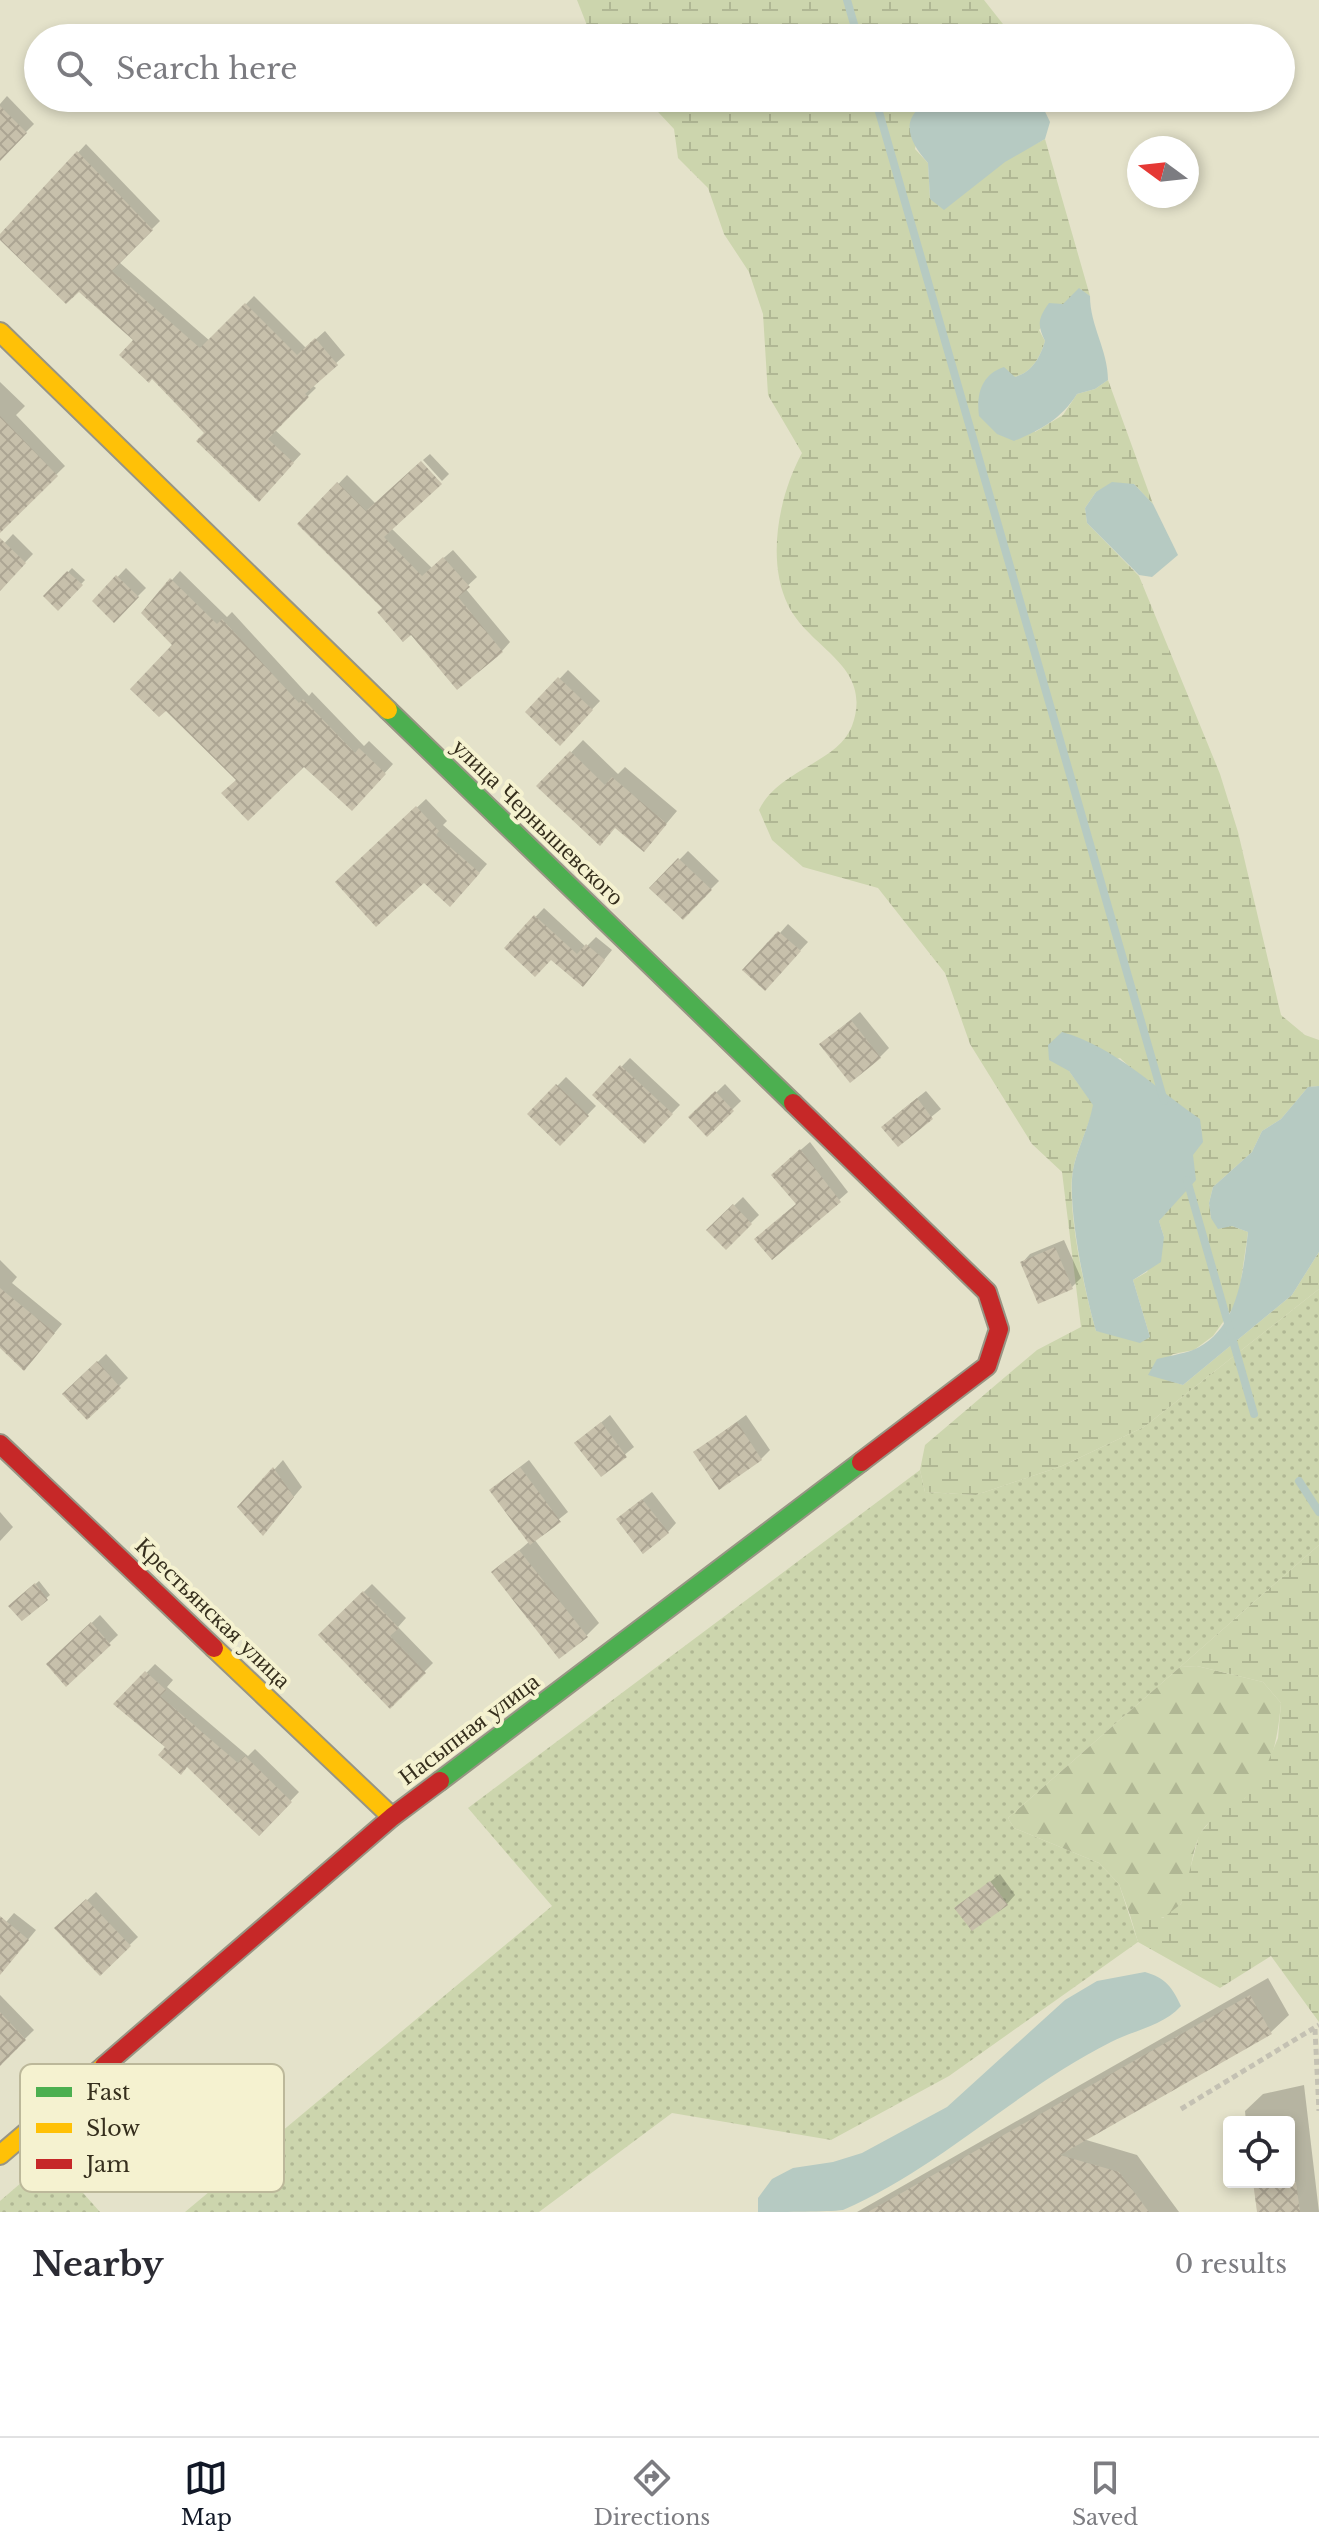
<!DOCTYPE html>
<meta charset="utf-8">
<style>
:root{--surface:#fff;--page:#f7f7f7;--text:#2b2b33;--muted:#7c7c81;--line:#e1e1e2;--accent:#111827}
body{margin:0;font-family:"Libre Baskerville",serif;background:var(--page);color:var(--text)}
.controls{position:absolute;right:24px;bottom:24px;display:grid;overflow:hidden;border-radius:8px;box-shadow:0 4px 12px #0003}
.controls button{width:72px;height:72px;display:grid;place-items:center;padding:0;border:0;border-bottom:2px solid var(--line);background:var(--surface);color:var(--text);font:40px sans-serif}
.compass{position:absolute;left:1127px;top:136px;width:72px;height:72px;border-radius:50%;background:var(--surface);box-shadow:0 4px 12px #0003;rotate:285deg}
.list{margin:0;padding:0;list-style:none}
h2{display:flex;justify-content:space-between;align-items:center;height:104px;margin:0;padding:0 32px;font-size:34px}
h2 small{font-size:26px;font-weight:400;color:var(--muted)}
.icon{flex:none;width:44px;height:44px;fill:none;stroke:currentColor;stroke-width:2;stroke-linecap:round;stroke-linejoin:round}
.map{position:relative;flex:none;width:1319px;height:2212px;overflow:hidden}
.search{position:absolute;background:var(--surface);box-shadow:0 4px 12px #0003;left:24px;right:24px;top:24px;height:88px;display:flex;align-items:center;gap:20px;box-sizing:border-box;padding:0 28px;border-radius:44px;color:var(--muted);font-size:30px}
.sheet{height:224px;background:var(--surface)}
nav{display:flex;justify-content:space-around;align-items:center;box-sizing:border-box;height:112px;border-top:2px solid var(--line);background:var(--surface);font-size:22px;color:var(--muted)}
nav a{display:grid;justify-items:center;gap:4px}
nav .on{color:var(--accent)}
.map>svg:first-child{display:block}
</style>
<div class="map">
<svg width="1319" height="2212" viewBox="0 0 1319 2212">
<defs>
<pattern id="grass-dots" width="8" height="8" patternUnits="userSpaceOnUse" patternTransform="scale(2)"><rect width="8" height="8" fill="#ccd5ad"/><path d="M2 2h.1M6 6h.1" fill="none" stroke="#b0b794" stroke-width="1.8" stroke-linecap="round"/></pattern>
<pattern id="forest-firs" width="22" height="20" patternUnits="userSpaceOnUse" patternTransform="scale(2)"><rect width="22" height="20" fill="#ccd5ad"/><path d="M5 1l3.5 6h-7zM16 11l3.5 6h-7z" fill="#b0b794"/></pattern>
<pattern id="wetland-marsh" width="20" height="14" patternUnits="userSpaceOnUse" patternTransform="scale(2)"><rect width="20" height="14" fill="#ccd5ad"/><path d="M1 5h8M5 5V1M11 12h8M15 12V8" fill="none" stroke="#b0b794"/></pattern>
<pattern id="building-cross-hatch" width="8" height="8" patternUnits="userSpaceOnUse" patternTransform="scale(2)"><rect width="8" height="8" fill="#c7c0ab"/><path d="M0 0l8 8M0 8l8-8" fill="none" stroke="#aca593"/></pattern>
</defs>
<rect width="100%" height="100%" fill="#e4e2ca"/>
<g fill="url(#grass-dots)">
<path d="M 1319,1289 L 1319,1545 L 1008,1818 L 1014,1828 L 1099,1863 L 1119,1884 L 1138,1942 L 949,2076 L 831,2140 L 672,2113 L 539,2212 L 185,2212 L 552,1906 L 468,1808 L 920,1470 L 925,1492 L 976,1495 L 1062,1466 L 1144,1427 Z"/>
<path d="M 51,2157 L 100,2212 L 0,2212 L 0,2201 Z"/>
</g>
<path fill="url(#forest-firs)" d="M 1197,1666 L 1263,1682 L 1281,1703 C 1278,1736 1272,1777 1244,1799 C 1229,1811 1211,1815 1201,1833 C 1181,1868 1202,1935 1130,1915 L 1119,1884 L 1099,1863 L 1014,1828 L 1008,1818 L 1180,1667 Z"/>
<g fill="url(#wetland-marsh)" fill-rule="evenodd">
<path d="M 577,0 L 984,0 L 1014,38 L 592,38 Z"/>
<path d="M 645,98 L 937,98 L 925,103 L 915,149 L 928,163 L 930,199 L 1045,139 L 1090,296 L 1079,289 L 1039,330 L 1045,341 C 1040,358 1032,372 1015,377 L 1035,432 L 1063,415 L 1077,394 L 1095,389 L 1108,380 L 1153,504 L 1134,484 L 1096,492 L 1085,508 L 1087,523 L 1139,576 L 1220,774 L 1238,832 L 1281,1015 L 1305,1035 L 1319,1040 L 1319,1086 L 1308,1087 L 1281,1119 L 1262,1131 L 1252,1152 L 1213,1187 L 1209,1203 L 1211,1218 L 1248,1232 L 1238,1301 L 1213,1336 L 1194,1350 L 1173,1354 L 1149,1374 L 1183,1385 L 1292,1295 L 1319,1252 L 1319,1289 L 1144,1427 L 1062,1466 L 976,1495 L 925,1492 L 920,1470 L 925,1445 L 1037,1350 L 1081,1327 L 1062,1172 L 1032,1144 L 970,1044 L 945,973 L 878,888 L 803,867 L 772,840 L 759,810 C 779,769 838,763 852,726 C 874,665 810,650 788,605 C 766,560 779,495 802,453 L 768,395 L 763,314 L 749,272 L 724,234 L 708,188 L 678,158 L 674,129 ZM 1120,1058 L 1144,1080 L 1174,1202 L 1159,1221 L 1164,1237 L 1147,1272 L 1133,1280 L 1150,1337 L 1096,1331 C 1085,1293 1066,1207 1073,1170 C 1076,1151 1089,1127 1094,1105 L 1069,1071 Z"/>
<path d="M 1319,1545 L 1319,2022 L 1271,1956 L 1220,1988 L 1138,1942 L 1130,1915 L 1163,1918 L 1181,1904 L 1199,1835 L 1215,1815 L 1245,1798 L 1263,1774 L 1278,1738 L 1281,1703 L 1263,1682 L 1197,1666 L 1180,1667 Z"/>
</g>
<g fill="#b6cac2">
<path d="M 937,98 L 971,98 C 994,119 1012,109 1040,101 L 1050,122 L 1045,139 L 1005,162 L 944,210 L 930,199 L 928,163 C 905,138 899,113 937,98 Z"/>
<path d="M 1079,288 L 1090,296 C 1090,326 1108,350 1108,380 L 1095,389 L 1077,394 C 1061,419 1041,430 1014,441 L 997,434 L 979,416 C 976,394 982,374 1004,367 L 1015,377 C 1032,372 1040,358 1045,341 C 1037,325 1038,318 1049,303 L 1063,304 Z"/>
<path d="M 1112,482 L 1134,484 L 1153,504 L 1178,555 L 1152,577 L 1139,575 L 1087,523 L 1085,508 L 1096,492 Z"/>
<path d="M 1062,1032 C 1115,1047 1155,1088 1200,1119 L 1203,1142 L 1193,1155 L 1196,1180 L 1159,1221 L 1164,1237 L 1161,1262 L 1133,1280 L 1150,1337 L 1140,1343 L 1096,1331 C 1085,1293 1067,1207 1073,1170 C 1076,1152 1089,1127 1093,1105 L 1069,1071 L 1049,1060 L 1048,1045 Z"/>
<path d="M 1319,1086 L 1319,1252 L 1292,1295 L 1183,1385 L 1148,1375 L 1157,1359 C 1168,1356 1182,1354 1193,1350 C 1238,1331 1243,1274 1248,1232 L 1232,1226 L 1218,1229 L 1211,1218 L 1209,1203 L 1213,1187 L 1252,1152 L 1262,1131 L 1281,1119 L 1308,1087 Z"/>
<path d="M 1145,1972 C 1166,1978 1172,1987 1181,2006 C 1163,2026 1134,2030 1111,2042 C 1017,2089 940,2168 843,2210 C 826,2212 779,2212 758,2212 L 758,2198 L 772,2179 L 793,2168 L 833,2162 L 862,2153 L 947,2107 L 1065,2000 L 1097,1981 Z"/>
</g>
<g fill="#0003">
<path d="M 7,96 L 34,124 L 0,158 L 0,104 Z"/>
<path d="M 86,144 L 160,221 L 119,262 L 210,341 L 254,296 L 306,348 L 325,331 L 345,355 L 312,385 L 316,388 L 274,429 L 301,454 L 267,491 L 207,433 L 136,340 L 79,289 L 0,237 Z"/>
<path d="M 0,382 L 25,406 L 16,415 L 65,466 L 7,523 L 0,516 Z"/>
<path d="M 430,454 L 449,474 L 442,481 L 423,460 Z"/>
<path d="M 347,475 L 376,504 L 391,528 L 432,568 L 453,550 L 477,577 L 465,588 L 510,642 L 502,651 L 412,632 L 300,524 Z"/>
<path d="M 13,534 L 33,554 L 0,588 L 0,548 Z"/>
<path d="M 72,568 L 85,580 L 58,608 L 46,596 Z"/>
<path d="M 126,568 L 146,588 L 114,620 L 95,601 Z"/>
<path d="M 180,571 L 227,617 L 232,612 L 309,696 L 312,692 L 364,746 L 369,741 L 393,764 L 360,800 L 304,764 L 239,779 L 175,645 L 172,580 Z"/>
<path d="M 568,670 L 600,701 L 560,743 L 528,712 Z"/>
<path d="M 583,740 L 618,774 L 625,767 L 677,811 L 655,837 L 616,826 L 600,844 L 539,786 Z"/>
<path d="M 426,799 L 447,821 L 443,825 L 487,864 L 459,896 L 424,881 L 338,882 Z"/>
<path d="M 688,851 L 719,881 L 683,917 L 652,888 Z"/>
<path d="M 544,908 L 586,947 L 596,937 L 612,950 L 591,976 L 551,958 L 506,948 Z"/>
<path d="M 788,924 L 808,942 L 773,980 L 780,933 Z"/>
<path d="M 860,1012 L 889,1048 L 880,1057 L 831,1036 Z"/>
<path d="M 630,1058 L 680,1105 L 644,1142 L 595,1094 Z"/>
<path d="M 566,1077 L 596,1106 L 560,1143 L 530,1114 Z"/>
<path d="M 725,1084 L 741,1101 L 707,1134 L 691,1117 Z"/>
<path d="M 926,1091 L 941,1109 L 898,1144 L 892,1118 Z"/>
<path d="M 810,1142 L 848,1192 L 839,1200 L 798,1203 L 782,1166 Z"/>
<path d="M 743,1197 L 759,1215 L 726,1247 L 709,1230 Z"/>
<path d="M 1064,1240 L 1081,1278 L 1072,1287 L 1022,1263 L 1030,1254 Z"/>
<path d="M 0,1260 L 17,1277 L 12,1283 L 62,1324 L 32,1360 L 0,1345 Z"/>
<path d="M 106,1354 L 128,1378 L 87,1417 L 65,1394 Z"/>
<path d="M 610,1415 L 634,1447 L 601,1474 L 577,1443 Z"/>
<path d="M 746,1415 L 770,1450 L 761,1459 L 696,1452 Z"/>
<path d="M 283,1460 L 302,1487 L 271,1524 L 240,1507 Z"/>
<path d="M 529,1460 L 568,1512 L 534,1539 L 599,1623 L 586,1636 L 493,1573 L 530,1541 L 500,1482 Z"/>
<path d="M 652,1492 L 676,1523 L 668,1532 L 627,1511 Z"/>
<path d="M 0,1512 L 13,1527 L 0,1541 Z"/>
<path d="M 39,1581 L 50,1595 L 23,1618 L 11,1606 Z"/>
<path d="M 372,1584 L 406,1618 L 398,1627 L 433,1663 L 390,1706 L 320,1635 Z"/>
<path d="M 100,1615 L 118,1635 L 66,1684 L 49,1664 Z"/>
<path d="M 155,1664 L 173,1680 L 167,1687 L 248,1756 L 255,1749 L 299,1792 L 259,1834 L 168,1747 L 116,1704 Z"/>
<path d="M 1000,1874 L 1015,1895 L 1007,1904 L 957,1908 Z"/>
<path d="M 96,1892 L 138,1937 L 100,1973 L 57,1928 Z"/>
<path d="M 14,1913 L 36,1930 L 0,1974 L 0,1929 Z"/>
<path d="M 1268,1978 L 1289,2015 L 1271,2032 L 1083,2139 L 1137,2155 L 1179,2212 L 857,2212 Z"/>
<path d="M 0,1995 L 34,2030 L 1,2062 L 0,2061 Z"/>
<path d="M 1304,2085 L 1319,2212 L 1259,2212 L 1255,2182 L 1289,2182 L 1289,2122 L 1246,2122 L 1245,2111 L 1263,2094 Z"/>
</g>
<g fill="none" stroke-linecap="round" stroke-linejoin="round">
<g stroke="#b6cac2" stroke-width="8">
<path d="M 847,0 L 858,38"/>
<path d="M 875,98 L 1164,1101"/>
<path d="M 1187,1180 L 1254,1414"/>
<path d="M 1299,1481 L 1319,1512"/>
</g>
</g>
<g fill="url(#building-cross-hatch)">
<path d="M 0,106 L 27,133 L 0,161 Z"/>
<path d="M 77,151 L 153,230 L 112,271 L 200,348 L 245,303 L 297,355 L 315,338 L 338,365 L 305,394 L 309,397 L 268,439 L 294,463 L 259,502 L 196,441 L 204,433 L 152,379 L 149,383 L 119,355 L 133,340 L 79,292 L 66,304 L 0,240 L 0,234 Z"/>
<path d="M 0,416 L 58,476 L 0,533 Z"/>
<path d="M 421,461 L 442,484 L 384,537 L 422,576 L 443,557 L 470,587 L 458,597 L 503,652 L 457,690 L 411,635 L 403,642 L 377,612 L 382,608 L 297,524 L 337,482 L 366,511 Z"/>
<path d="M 0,538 L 26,563 L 0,591 Z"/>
<path d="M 67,571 L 83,585 L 58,611 L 43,596 Z"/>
<path d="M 116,575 L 139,597 L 114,623 L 92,601 Z"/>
<path d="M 170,578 L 217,624 L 222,619 L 299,703 L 303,699 L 355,753 L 359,748 L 386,774 L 352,811 L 304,767 L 248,821 L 221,793 L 236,780 L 166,711 L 159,717 L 130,689 L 172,645 L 141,613 Z"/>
<path d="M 558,677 L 593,710 L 560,746 L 525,712 Z"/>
<path d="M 570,751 L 605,785 L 612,777 L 667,824 L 644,852 L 615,828 L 600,846 L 536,786 Z"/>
<path d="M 416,806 L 439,831 L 436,835 L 480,873 L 450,907 L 424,883 L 376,927 L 335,882 Z"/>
<path d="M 678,858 L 712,890 L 683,920 L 649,888 Z"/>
<path d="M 534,915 L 577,954 L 586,944 L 605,960 L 583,987 L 551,960 L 535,977 L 504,948 Z"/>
<path d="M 778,931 L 801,951 L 765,991 L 742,970 Z"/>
<path d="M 851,1020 L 881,1058 L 850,1083 L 819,1044 Z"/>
<path d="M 620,1065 L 673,1114 L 644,1144 L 592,1095 Z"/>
<path d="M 556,1084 L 589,1116 L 560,1146 L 527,1114 Z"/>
<path d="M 715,1091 L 734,1111 L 707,1137 L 688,1117 Z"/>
<path d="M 917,1098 L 933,1119 L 898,1147 L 881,1127 Z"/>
<path d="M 800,1149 L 841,1202 L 772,1260 L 754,1239 L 796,1204 L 771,1175 Z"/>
<path d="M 733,1204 L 752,1224 L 726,1250 L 706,1230 Z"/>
<path d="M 1055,1247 L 1073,1289 L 1038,1304 L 1020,1262 Z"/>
<path d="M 0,1288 L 55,1333 L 24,1371 L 0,1348 Z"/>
<path d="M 97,1361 L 121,1388 L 87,1420 L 62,1394 Z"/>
<path d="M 601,1422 L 627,1457 L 601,1477 L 574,1443 Z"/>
<path d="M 737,1422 L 762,1460 L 719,1490 L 693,1452 Z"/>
<path d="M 273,1467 L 294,1497 L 263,1536 L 237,1507 Z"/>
<path d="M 520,1467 L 561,1522 L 530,1545 L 489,1490 Z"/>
<path d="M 642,1499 L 669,1533 L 643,1554 L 616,1519 Z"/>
<path d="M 519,1550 L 588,1637 L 559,1659 L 491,1572 Z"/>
<path d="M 35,1583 L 48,1600 L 22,1621 L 8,1606 Z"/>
<path d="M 363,1591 L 399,1628 L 390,1636 L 426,1673 L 390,1709 L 318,1635 Z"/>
<path d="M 91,1622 L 111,1645 L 66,1687 L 46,1664 Z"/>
<path d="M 145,1671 L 166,1690 L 160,1696 L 238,1763 L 245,1756 L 292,1802 L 259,1836 L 187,1767 L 181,1775 L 158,1755 L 165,1747 L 113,1704 Z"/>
<path d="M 990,1881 L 1008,1905 L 972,1931 L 954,1908 Z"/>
<path d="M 86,1899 L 131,1946 L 100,1976 L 54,1928 Z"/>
<path d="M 0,1916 L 29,1940 L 0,1975 Z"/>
<path d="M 1250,1995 L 1272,2034 L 1060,2155 L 1119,2172 L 1149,2212 L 868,2212 Z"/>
<path d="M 0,2012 L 26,2040 L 0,2066 Z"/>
<path d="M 1253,2182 L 1296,2182 L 1300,2212 L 1257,2212 Z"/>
</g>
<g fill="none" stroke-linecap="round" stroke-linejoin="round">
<defs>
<g id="fast">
<path d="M 388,710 L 793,1103"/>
<path d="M 440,1781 L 861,1462"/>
</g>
<g id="slow">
<path d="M 0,332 L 388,710"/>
<path d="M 214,1648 L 392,1817"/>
<path d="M 0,2155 L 104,2066"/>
</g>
<g id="jam">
<path d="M 793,1103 L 987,1292 L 999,1329 L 987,1366 L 861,1462"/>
<path d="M 0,1444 L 214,1648"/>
<path d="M 104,2066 L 392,1817 L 440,1781"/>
</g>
</defs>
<use href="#fast" stroke="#989584" stroke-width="22"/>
<use href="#slow" stroke="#989584" stroke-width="22"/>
<use href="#jam" stroke="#989584" stroke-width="22"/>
<g stroke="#c4c1b3" stroke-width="5" stroke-dasharray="6 4" stroke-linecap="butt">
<path d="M 1315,2029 L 1319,2111"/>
<path d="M 1181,2109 L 1319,2025"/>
</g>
<use href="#fast" stroke="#4caf50" stroke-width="18"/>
<use href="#slow" stroke="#ffc107" stroke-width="18"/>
<use href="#jam" stroke="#c62828" stroke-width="18"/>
</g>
<g text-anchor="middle" stroke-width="8" stroke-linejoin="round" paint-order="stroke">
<g font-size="24" fill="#362f1d" stroke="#f5f2d0">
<text transform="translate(538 822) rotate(44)" y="8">улица Чернышевского</text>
<text transform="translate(213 1613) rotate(44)" y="8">Крестьянская улица</text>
<text transform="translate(469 1729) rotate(-37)" y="8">Насыпная улица</text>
</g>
</g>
<rect x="20" y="2064" width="264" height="128" rx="12" fill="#f5f2d0" stroke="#bcb89a" stroke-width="2"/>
<rect x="36" y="2087" width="36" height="10" fill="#4caf50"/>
<rect x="36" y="2123" width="36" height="10" fill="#ffc107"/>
<rect x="36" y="2159" width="36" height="10" fill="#c62828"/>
<g font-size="22" fill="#362f1d">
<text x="86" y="2100">Fast</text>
<text x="86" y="2136">Slow</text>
<text x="86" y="2172">Jam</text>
</g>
</svg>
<div class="controls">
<button><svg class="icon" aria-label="locate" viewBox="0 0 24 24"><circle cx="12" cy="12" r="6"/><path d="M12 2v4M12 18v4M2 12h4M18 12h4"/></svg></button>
</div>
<svg class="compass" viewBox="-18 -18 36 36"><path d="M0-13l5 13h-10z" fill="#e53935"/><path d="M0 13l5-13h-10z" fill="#7c7c81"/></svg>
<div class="search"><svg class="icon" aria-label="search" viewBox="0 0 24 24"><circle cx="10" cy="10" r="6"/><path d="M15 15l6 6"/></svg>Search here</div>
</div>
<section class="sheet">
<h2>Nearby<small>0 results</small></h2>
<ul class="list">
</ul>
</section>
<nav>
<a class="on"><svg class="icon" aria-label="map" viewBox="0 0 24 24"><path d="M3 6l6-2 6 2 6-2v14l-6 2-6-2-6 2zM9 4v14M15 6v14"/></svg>Map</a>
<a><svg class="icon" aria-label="directions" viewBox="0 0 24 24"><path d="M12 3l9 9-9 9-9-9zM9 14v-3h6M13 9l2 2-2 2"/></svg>Directions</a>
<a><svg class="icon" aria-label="saved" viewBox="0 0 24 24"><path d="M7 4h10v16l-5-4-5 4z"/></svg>Saved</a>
</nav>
